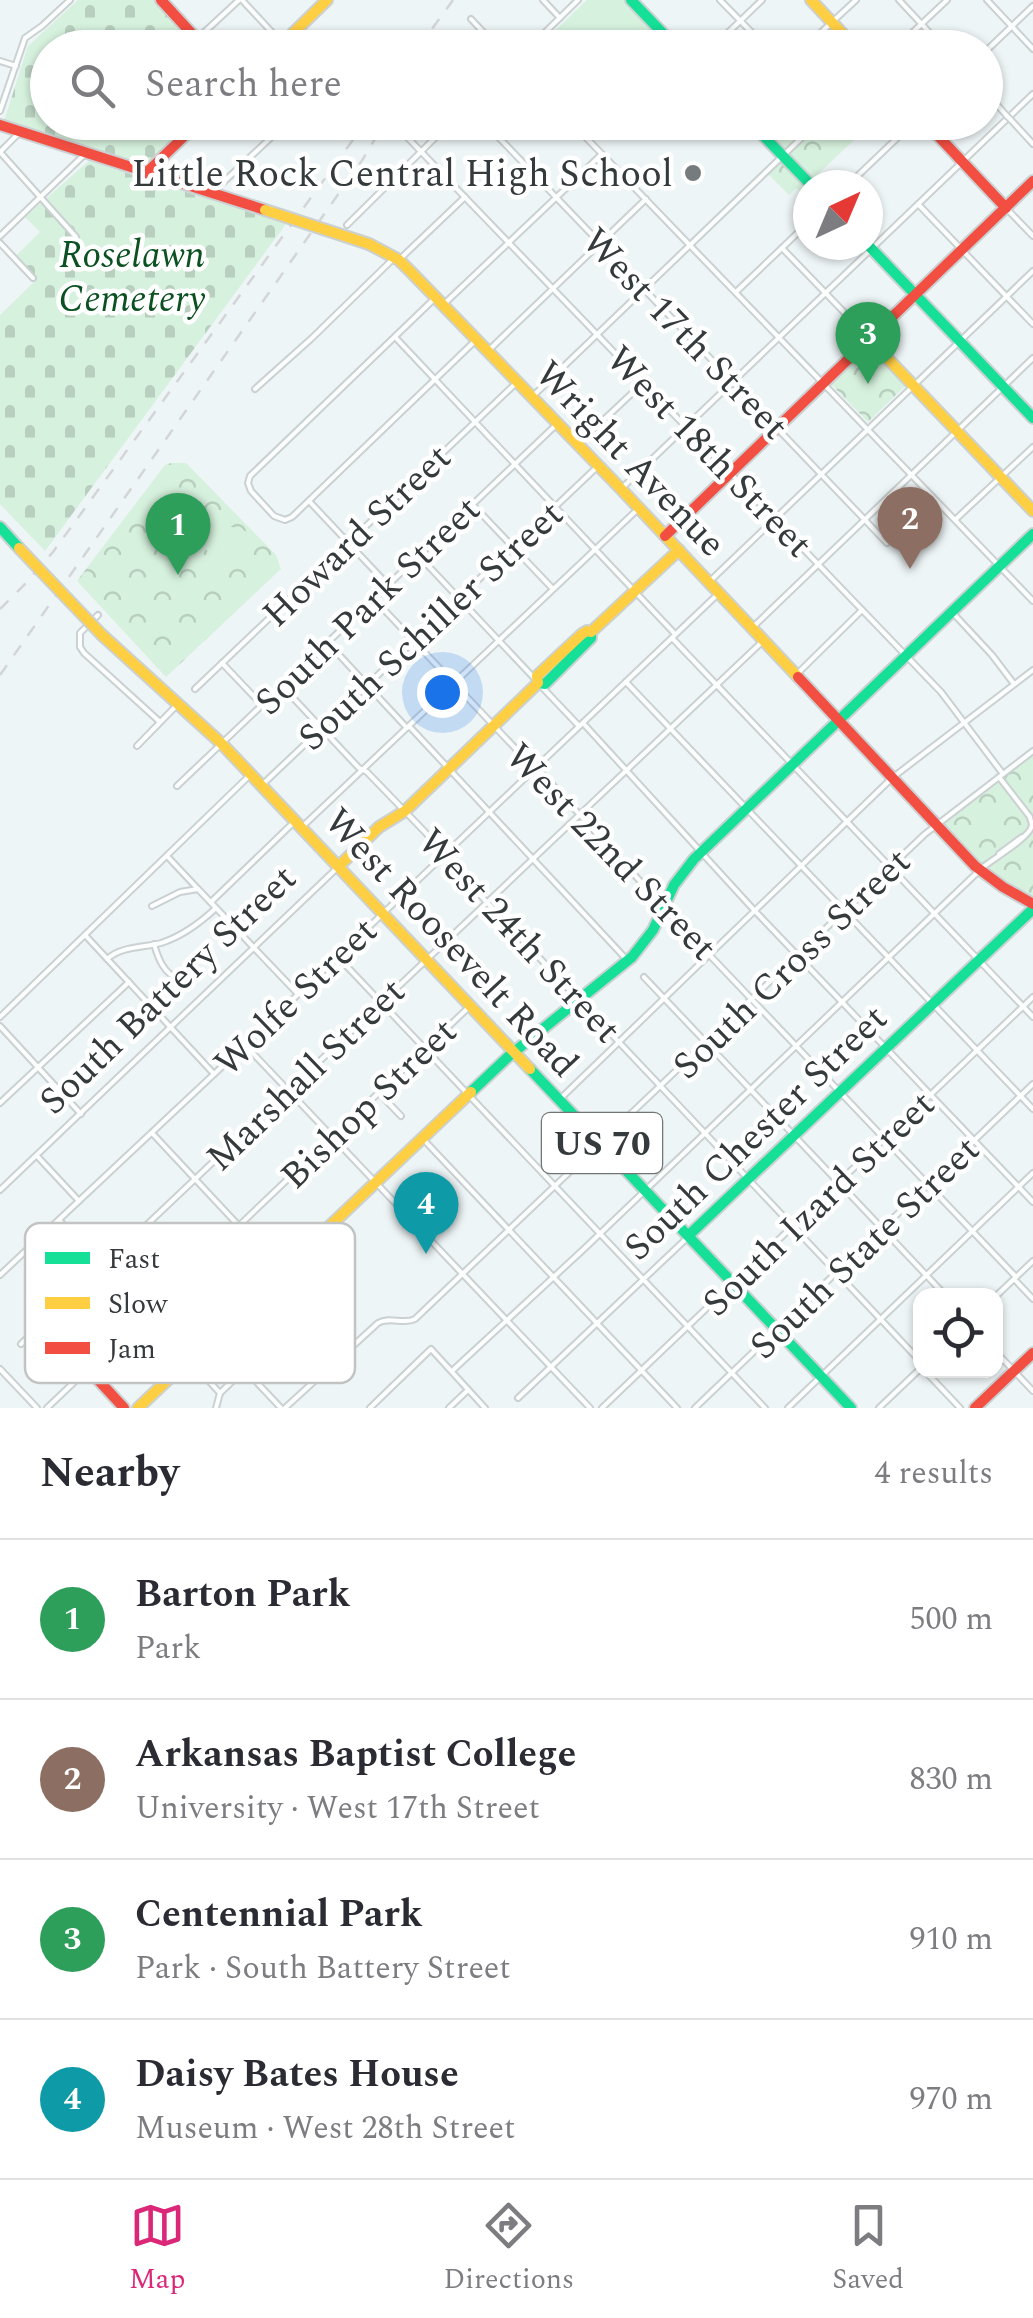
<!DOCTYPE html>
<meta charset="utf-8">
<style>
:root{--surface:#fff;--page:#f2f2f3;--text:#2b2b33;--muted:#7c7c81;--line:#e1e1e2;--accent:#db2777}
body{margin:0;font-family:Spectral,serif;background:var(--page);color:var(--text)}
.controls{position:absolute;right:30px;bottom:30px;display:grid;overflow:hidden;border-radius:20px;box-shadow:0 2px 8px #0004}
.controls button{width:90px;height:90px;display:grid;place-items:center;padding:0;border:0;border-bottom:2px solid var(--line);background:var(--surface);color:var(--text);font:50px sans-serif}
.compass{position:absolute;left:793px;top:170px;width:90px;height:90px;border-radius:50%;background:var(--surface);box-shadow:0 2px 8px #0004;rotate:44deg}
.you{position:absolute;left:442px;top:692px;width:35px;height:35px;margin:-25px;border:8px solid #fff;border-radius:50%;background:#1a73e8;box-shadow:0 0 0 15px #1a73e833}
.badge{display:grid;place-items:center;width:65px;height:65px;border-radius:50%;background:var(--accent);color:#fff;font-size:32px;font-weight:700}
.pin{position:absolute;translate:-50% -82px;filter:drop-shadow(0 2px 5px #0008)}
.pin::after{content:'';position:absolute;top:52px;width:35px;height:30px;background:inherit;clip-path:polygon(0 0,100% 0,50% 100%)}
.list{margin:0;padding:0;list-style:none}
h2{display:flex;justify-content:space-between;align-items:center;height:130px;margin:0;padding:0 40px;font-size:42px}
h2 small{font-size:32px;font-weight:400;color:var(--muted)}
.list li{display:grid;grid-template-columns:65px 1fr auto;gap:30px;align-items:center;box-sizing:border-box;height:160px;padding:0 40px;border-top:2px solid var(--line)}
.list b{display:block;font-size:38px;white-space:nowrap}
.list p{margin:0;font-size:32px;white-space:nowrap;color:var(--muted)}
.list em{font-size:32px;font-style:normal;color:var(--muted)}
.icon{flex:none;width:55px;height:55px;fill:none;stroke:currentColor;stroke-width:2;stroke-linecap:round;stroke-linejoin:round}
.map{position:relative;flex:none;width:1033px;height:1408px;overflow:hidden}
.search{position:absolute;background:var(--surface);box-shadow:0 2px 8px #0004;left:30px;right:30px;top:30px;height:110px;display:flex;align-items:center;gap:25px;box-sizing:border-box;padding:0 35px;border-radius:55px;color:var(--muted);font-size:38px}
.sheet{height:770px;background:var(--surface)}
nav{display:flex;justify-content:space-around;align-items:center;box-sizing:border-box;height:140px;border-top:2px solid var(--line);background:var(--surface);font-size:28px;color:var(--muted)}
nav a{display:grid;justify-items:center;gap:5px}
nav .on{color:var(--accent)}
.map>svg:first-child{display:block}
</style>
<div class="map">
<svg width="1033" height="1408" viewBox="0 0 1033 1408">
<defs>
<pattern id="cemetery-stones" width="16" height="16" patternUnits="userSpaceOnUse" patternTransform="scale(2.5)"><rect width="16" height="16" fill="#d6f1dd"/><path d="M2 7V4a2 2 0 0 1 4 0v3zM10 15v-3a2 2 0 0 1 4 0v3z" fill="#b8cfbf"/></pattern>
<pattern id="park-crowns" width="20" height="18" patternUnits="userSpaceOnUse" patternTransform="scale(2.5)"><rect width="20" height="18" fill="#d6f1dd"/><path d="M2 6a3 3 0 1 1 6 0M12 15a3 3 0 1 1 6 0" fill="none" stroke="#b8cfbf"/></pattern>
</defs>
<rect width="100%" height="100%" fill="#eef5f6"/>
<g fill="url(#cemetery-stones)">
<path d="M 78,0 L 155,0 L 200,47 L 48,48 L 48,122 L 193,123 L 144,166 L 4,121 L 28,46 Z"/>
<path d="M 89,161 L 286,224 L 45,551 L 0,504 L 0,315 L 36,280 L 15,257 L 40,232 L 25,217 Z"/>
</g>
<g fill="url(#park-crowns)">
<path d="M 772,123 L 798,123 L 808,132 L 818,123 L 837,123 L 854,140 L 800,191 L 796,188 L 789,195 L 766,172 L 782,156 L 761,134 Z"/>
<path d="M 870,347 L 906,385 L 868,422 L 831,384 Z"/>
<path d="M 171,463 L 186,463 L 276,555 L 281,569 L 166,677 L 77,581 L 165,465 Z"/>
<path d="M 1033,752 L 1033,903 L 1006,890 L 936,825 Z"/>
</g>
<g fill="#d6f1dd">
<path d="M 587,0 L 623,0 L 661,39 L 652,47 L 538,47 Z"/>
<path d="M 217,526 C 234,526 246,529 259,540 L 259,545 L 225,576 L 196,535 Z"/>
</g>
<g fill="none" stroke-linecap="round" stroke-linejoin="round">
<defs>
<g id="street">
<path d="M 242,0 L 282,43"/>
<path d="M 543,0 L 560,18"/>
<path d="M 720,0 L 767,48"/>
<path d="M 899,0 L 944,48"/>
<path d="M 987,0 L 1033,49"/>
<path d="M 471,19 L 498,48"/>
<path d="M 198,38 L 239,0"/>
<path d="M 529,48 L 578,0"/>
<path d="M 712,48 L 762,0"/>
<path d="M 804,48 L 856,0"/>
<path d="M 896,48 L 947,0"/>
<path d="M 986,51 L 1033,6"/>
<path d="M 0,61 L 16,66"/>
<path d="M 986,92 L 1006,115"/>
<path d="M 0,111 L 25,38 L 42,26 L 70,0"/>
<path d="M 1011,120 L 1033,144"/>
<path d="M 484,122 L 887,543"/>
<path d="M 571,122 L 1033,601"/>
<path d="M 406,136 L 941,692 L 1003,774"/>
<path d="M 0,152 L 76,237"/>
<path d="M 0,152 L 20,132"/>
<path d="M 848,185 L 914,122"/>
<path d="M 213,192 L 280,129 L 274,122"/>
<path d="M 918,204 L 1033,324"/>
<path d="M 1006,208 L 1033,236"/>
<path d="M 347,225 L 451,122"/>
<path d="M 0,236 L 86,153"/>
<path d="M 0,243 L 33,278"/>
<path d="M 782,248 L 867,336"/>
<path d="M 400,259 L 465,197"/>
<path d="M 736,292 L 808,223"/>
<path d="M 434,299 L 250,476 L 248,483 L 251,491 L 274,516 L 285,520 L 292,517 L 476,340"/>
<path d="M 443,305 L 602,154"/>
<path d="M 395,337 L 675,634"/>
<path d="M 487,352 L 646,199"/>
<path d="M 255,389 L 312,338 L 395,257"/>
<path d="M 533,396 L 818,122"/>
<path d="M 578,444 L 644,382"/>
<path d="M 622,488 L 1033,94"/>
<path d="M 309,501 L 388,585"/>
<path d="M 473,505 L 552,588"/>
<path d="M 956,519 L 1033,447"/>
<path d="M 419,556 L 535,679"/>
<path d="M 709,582 L 1033,271"/>
<path d="M 374,599 L 532,766 L 539,770 L 660,903 L 1016,1277"/>
<path d="M 952,612 L 992,655 L 1014,684"/>
<path d="M 98,615 L 80,633 L 80,647 L 84,653 L 160,722"/>
<path d="M 752,628 L 1033,358"/>
<path d="M 672,638 L 1033,1017"/>
<path d="M 329,644 L 407,728"/>
<path d="M 222,663 L 262,705"/>
<path d="M 798,673 L 862,610"/>
<path d="M 626,682 L 1033,1109"/>
<path d="M 282,686 L 359,768 L 367,772 L 425,832 L 464,878 L 920,1361"/>
<path d="M 541,686 L 579,726"/>
<path d="M 195,689 L 514,385"/>
<path d="M 583,723 L 754,910 L 1033,1202"/>
<path d="M 410,727 L 628,961"/>
<path d="M 137,746 L 176,706"/>
<path d="M 262,785 L 596,468"/>
<path d="M 177,786 L 557,424"/>
<path d="M 302,827 L 639,508"/>
<path d="M 999,854 L 1022,837"/>
<path d="M 167,856 L 198,889"/>
<path d="M 211,902 L 292,824"/>
<path d="M 152,906 L 180,892 L 198,889 L 298,994"/>
<path d="M 85,935 L 214,1074"/>
<path d="M 154,944 C 158,958 164,975 180,979"/>
<path d="M 339,958 L 765,1408"/>
<path d="M 107,959 C 122,946 142,948 161,943 C 183,936 200,923 216,908"/>
<path d="M 644,977 L 946,1296"/>
<path d="M 0,1017 L 248,777"/>
<path d="M 0,1026 L 81,1114"/>
<path d="M 245,1045 L 590,1408"/>
<path d="M 380,1094 L 401,1116"/>
<path d="M 560,1099 L 892,778 L 1033,670"/>
<path d="M 0,1103 L 129,982"/>
<path d="M 152,1133 L 313,1305"/>
<path d="M 423,1139 L 677,1408"/>
<path d="M 38,1157 L 79,1201"/>
<path d="M 0,1190 L 336,869"/>
<path d="M 60,1221 L 220,1393"/>
<path d="M 192,1270 L 267,1348"/>
<path d="M 0,1275 L 245,1045 L 719,593"/>
<path d="M 1016,1281 L 1033,1299"/>
<path d="M 996,1296 L 1033,1261"/>
<path d="M 216,1339 L 281,1408"/>
<path d="M 21,1344 L 764,640"/>
<path d="M 996,1352 L 1033,1391"/>
<path d="M 0,1369 L 37,1408"/>
<path d="M 924,1370 L 960,1408"/>
<path d="M 452,1371 L 585,1248 L 983,867 C 993,859 1031,837 1032,825 C 1032,822 1030,820 1030,817 L 999,777"/>
<path d="M 220,1393 L 329,1289"/>
<path d="M 518,1398 L 686,1239"/>
<path d="M 47,1408 L 468,1008"/>
<path d="M 216,1408 L 220,1393"/>
<path d="M 285,1408 L 378,1323 C 391,1316 403,1325 415,1319 L 925,834 L 1033,751"/>
<path d="M 370,1408 L 431,1349 L 485,1408"/>
<path d="M 449,1408 L 468,1390"/>
<path d="M 602,1408 L 1033,997"/>
<path d="M 695,1408 L 1033,1084"/>
<path d="M 788,1408 L 1033,1173"/>
<path d="M 879,1408 L 920,1369"/>
</g>
<g id="fast">
<path d="M 631,0 L 677,48"/>
<path d="M 750,122 L 811,185"/>
<path d="M 868,245 L 1033,418"/>
<path d="M 0,527 L 19,548"/>
<path d="M 538,683 L 545,684 L 591,638 L 591,632"/>
<path d="M 530,1069 L 851,1408"/>
<path d="M 471,1092 L 509,1056 L 632,957 L 653,930 L 674,885 L 694,859 L 1033,534"/>
<path d="M 689,1235 L 1033,909"/>
</g>
<g id="slow">
<path d="M 811,0 L 856,48"/>
<path d="M 278,48 L 327,0"/>
<path d="M 369,244 L 399,260 L 412,273 L 621,489 L 798,677"/>
<path d="M 870,340 L 1033,511"/>
<path d="M 102,635 L 222,744 L 530,1069"/>
<path d="M 339,866 L 379,827 L 405,811 L 538,683 L 537,676 L 582,634 L 587,631 L 591,632 L 679,550"/>
<path d="M 138,1408 L 471,1092"/>
</g>
<g id="jam">
<path d="M 161,0 L 205,48"/>
<path d="M 925,122 L 1006,208"/>
<path d="M 0,125 L 265,210"/>
<path d="M 146,173 L 199,122"/>
<path d="M 665,536 L 1033,181"/>
<path d="M 798,677 L 975,866 L 1003,887 L 1033,904"/>
<path d="M 41,1318 L 124,1408"/>
<path d="M 975,1408 L 1033,1353"/>
</g>
</defs>
<use href="#street" stroke="#cbd1d2" stroke-width="8"/>
<use href="#fast" stroke="#cbd1d2" stroke-width="14"/>
<use href="#slow" stroke="#cbd1d2" stroke-width="14"/>
<use href="#jam" stroke="#cbd1d2" stroke-width="14"/>
<use href="#street" stroke="#fcfefe" stroke-width="4"/>
<use href="#fast" stroke="#16e098" stroke-width="10"/>
<use href="#slow" stroke="#ffcf43" stroke-width="10"/>
<use href="#jam" stroke="#f24e42" stroke-width="10"/>
<g stroke="#d3d5d6" stroke-width="2.5" stroke-dasharray="12 12" stroke-linecap="butt">
<path d="M 418,48 L 453,0"/>
<path d="M 0,609 L 25,584 L 53,552 L 366,122"/>
<path d="M 0,675 L 363,159 L 385,122"/>
</g>
<defs>
<path id="street-bridge" d="M 1006,115 L 1011,120"/>
<g id="slow-bridge">
<path d="M 265,210 L 369,244"/>
<path d="M 19,548 L 102,635"/>
</g>
</defs>
<use href="#street-bridge" stroke="#cbd1d2" stroke-width="8" stroke-linecap="butt"/>
<use href="#slow-bridge" stroke="#cbd1d2" stroke-width="14" stroke-linecap="butt"/>
<use href="#street-bridge" stroke="#fcfefe" stroke-width="4"/>
<use href="#slow-bridge" stroke="#ffcf43" stroke-width="10"/>
</g>
<circle fill="#767b7d" stroke="#fff" stroke-width="4" cx="693" cy="173" r="10"/>
<g text-anchor="middle" stroke-width="9" stroke-linejoin="round" paint-order="stroke">
<rect fill="#fff" stroke="#727576" stroke-width="2.5" x="542" y="1113" width="120" height="60" rx="8"/>
<g font-size="35" font-weight="bold" fill="#353a3c">
<text x="602" y="1155">US 70</text>
</g>
<g font-size="38" fill="#353a3c" stroke="#fff" text-anchor="end">
<text x="673" y="186">Little Rock Central High School</text>
</g>
<g font-size="38" font-style="italic" fill="#0b5121" stroke="#fff">
<text x="132" y="267">Roselawn<tspan x="132" dy="44">Cemetery</tspan></text>
</g>
<g font-size="38" fill="#353a3c" stroke="#fff">
<text transform="translate(686 333) rotate(46)" y="13">West 17th Street</text>
<text transform="translate(710 451) rotate(46)" y="13">West 18th Street</text>
<text transform="translate(631 458) rotate(46)" y="13">Wright Avenue</text>
<text transform="translate(356 535) rotate(-44)" y="13">Howard Street</text>
<text transform="translate(367 605) rotate(-44)" y="13">South Park Street</text>
<text transform="translate(430 625) rotate(-43)" y="13">South Schiller Street</text>
<text transform="translate(612 851) rotate(46)" y="13">West 22nd Street</text>
<text transform="translate(520 935) rotate(47)" y="13">West 24th Street</text>
<text transform="translate(452 942) rotate(47)" y="13">West Roosevelt Road</text>
<text transform="translate(791 963) rotate(-44)" y="13">South Cross Street</text>
<text transform="translate(167 989) rotate(-44)" y="13">South Battery Street</text>
<text transform="translate(295 996) rotate(-44)" y="13">Wolfe Street</text>
<text transform="translate(305 1074) rotate(-44)" y="13">Marshall Street</text>
<text transform="translate(368 1103) rotate(-44)" y="13">Bishop Street</text>
<text transform="translate(755 1132) rotate(-44)" y="13">South Chester Street</text>
<text transform="translate(818 1203) rotate(-44)" y="13">South Izard Street</text>
<text transform="translate(864 1247) rotate(-44)" y="13">South State Street</text>
</g>
</g>
<rect x="25" y="1223" width="330" height="160" rx="15" fill="#fff" stroke="#c2c4c4" stroke-width="2.5"/>
<rect x="45" y="1252" width="45" height="12" fill="#16e098"/>
<rect x="45" y="1297" width="45" height="12" fill="#ffcf43"/>
<rect x="45" y="1342" width="45" height="12" fill="#f24e42"/>
<g font-size="28" fill="#353a3c">
<text x="108" y="1268">Fast</text>
<text x="108" y="1313">Slow</text>
<text x="108" y="1358">Jam</text>
</g>
</svg>
<div class="controls">
<button><svg class="icon" aria-label="locate" viewBox="0 0 24 24"><circle cx="12" cy="12" r="6"/><path d="M12 2v4M12 18v4M2 12h4M18 12h4"/></svg></button>
</div>
<svg class="compass" viewBox="-18 -18 36 36"><path d="M0-13l5 13h-10z" fill="#e53935"/><path d="M0 13l5-13h-10z" fill="#7c7c81"/></svg>
<div class="you"></div>
<div class="pin badge" style="left:178px;top:575px;background:#2e9e5b">1</div>
<div class="pin badge" style="left:910px;top:569px;background:#8d6e63">2</div>
<div class="pin badge" style="left:868px;top:384px;background:#2e9e5b">3</div>
<div class="pin badge" style="left:426px;top:1254px;background:#0f9aa8">4</div>
<div class="search"><svg class="icon" aria-label="search" viewBox="0 0 24 24"><circle cx="10" cy="10" r="6"/><path d="M15 15l6 6"/></svg>Search here</div>
</div>
<section class="sheet">
<h2>Nearby<small>4 results</small></h2>
<ul class="list">
<li><span class="badge" style="background:#2e9e5b">1</span><div><b>Barton Park</b><p>Park</p></div><em>500 m</em></li>
<li><span class="badge" style="background:#8d6e63">2</span><div><b>Arkansas Baptist College</b><p>University · West 17th Street</p></div><em>830 m</em></li>
<li><span class="badge" style="background:#2e9e5b">3</span><div><b>Centennial Park</b><p>Park · South Battery Street</p></div><em>910 m</em></li>
<li><span class="badge" style="background:#0f9aa8">4</span><div><b>Daisy Bates House</b><p>Museum · West 28th Street</p></div><em>970 m</em></li>
</ul>
</section>
<nav>
<a class="on"><svg class="icon" aria-label="map" viewBox="0 0 24 24"><path d="M3 6l6-2 6 2 6-2v14l-6 2-6-2-6 2zM9 4v14M15 6v14"/></svg>Map</a>
<a><svg class="icon" aria-label="directions" viewBox="0 0 24 24"><path d="M12 3l9 9-9 9-9-9zM9 14v-3h6M13 9l2 2-2 2"/></svg>Directions</a>
<a><svg class="icon" aria-label="saved" viewBox="0 0 24 24"><path d="M7 4h10v16l-5-4-5 4z"/></svg>Saved</a>
</nav>
